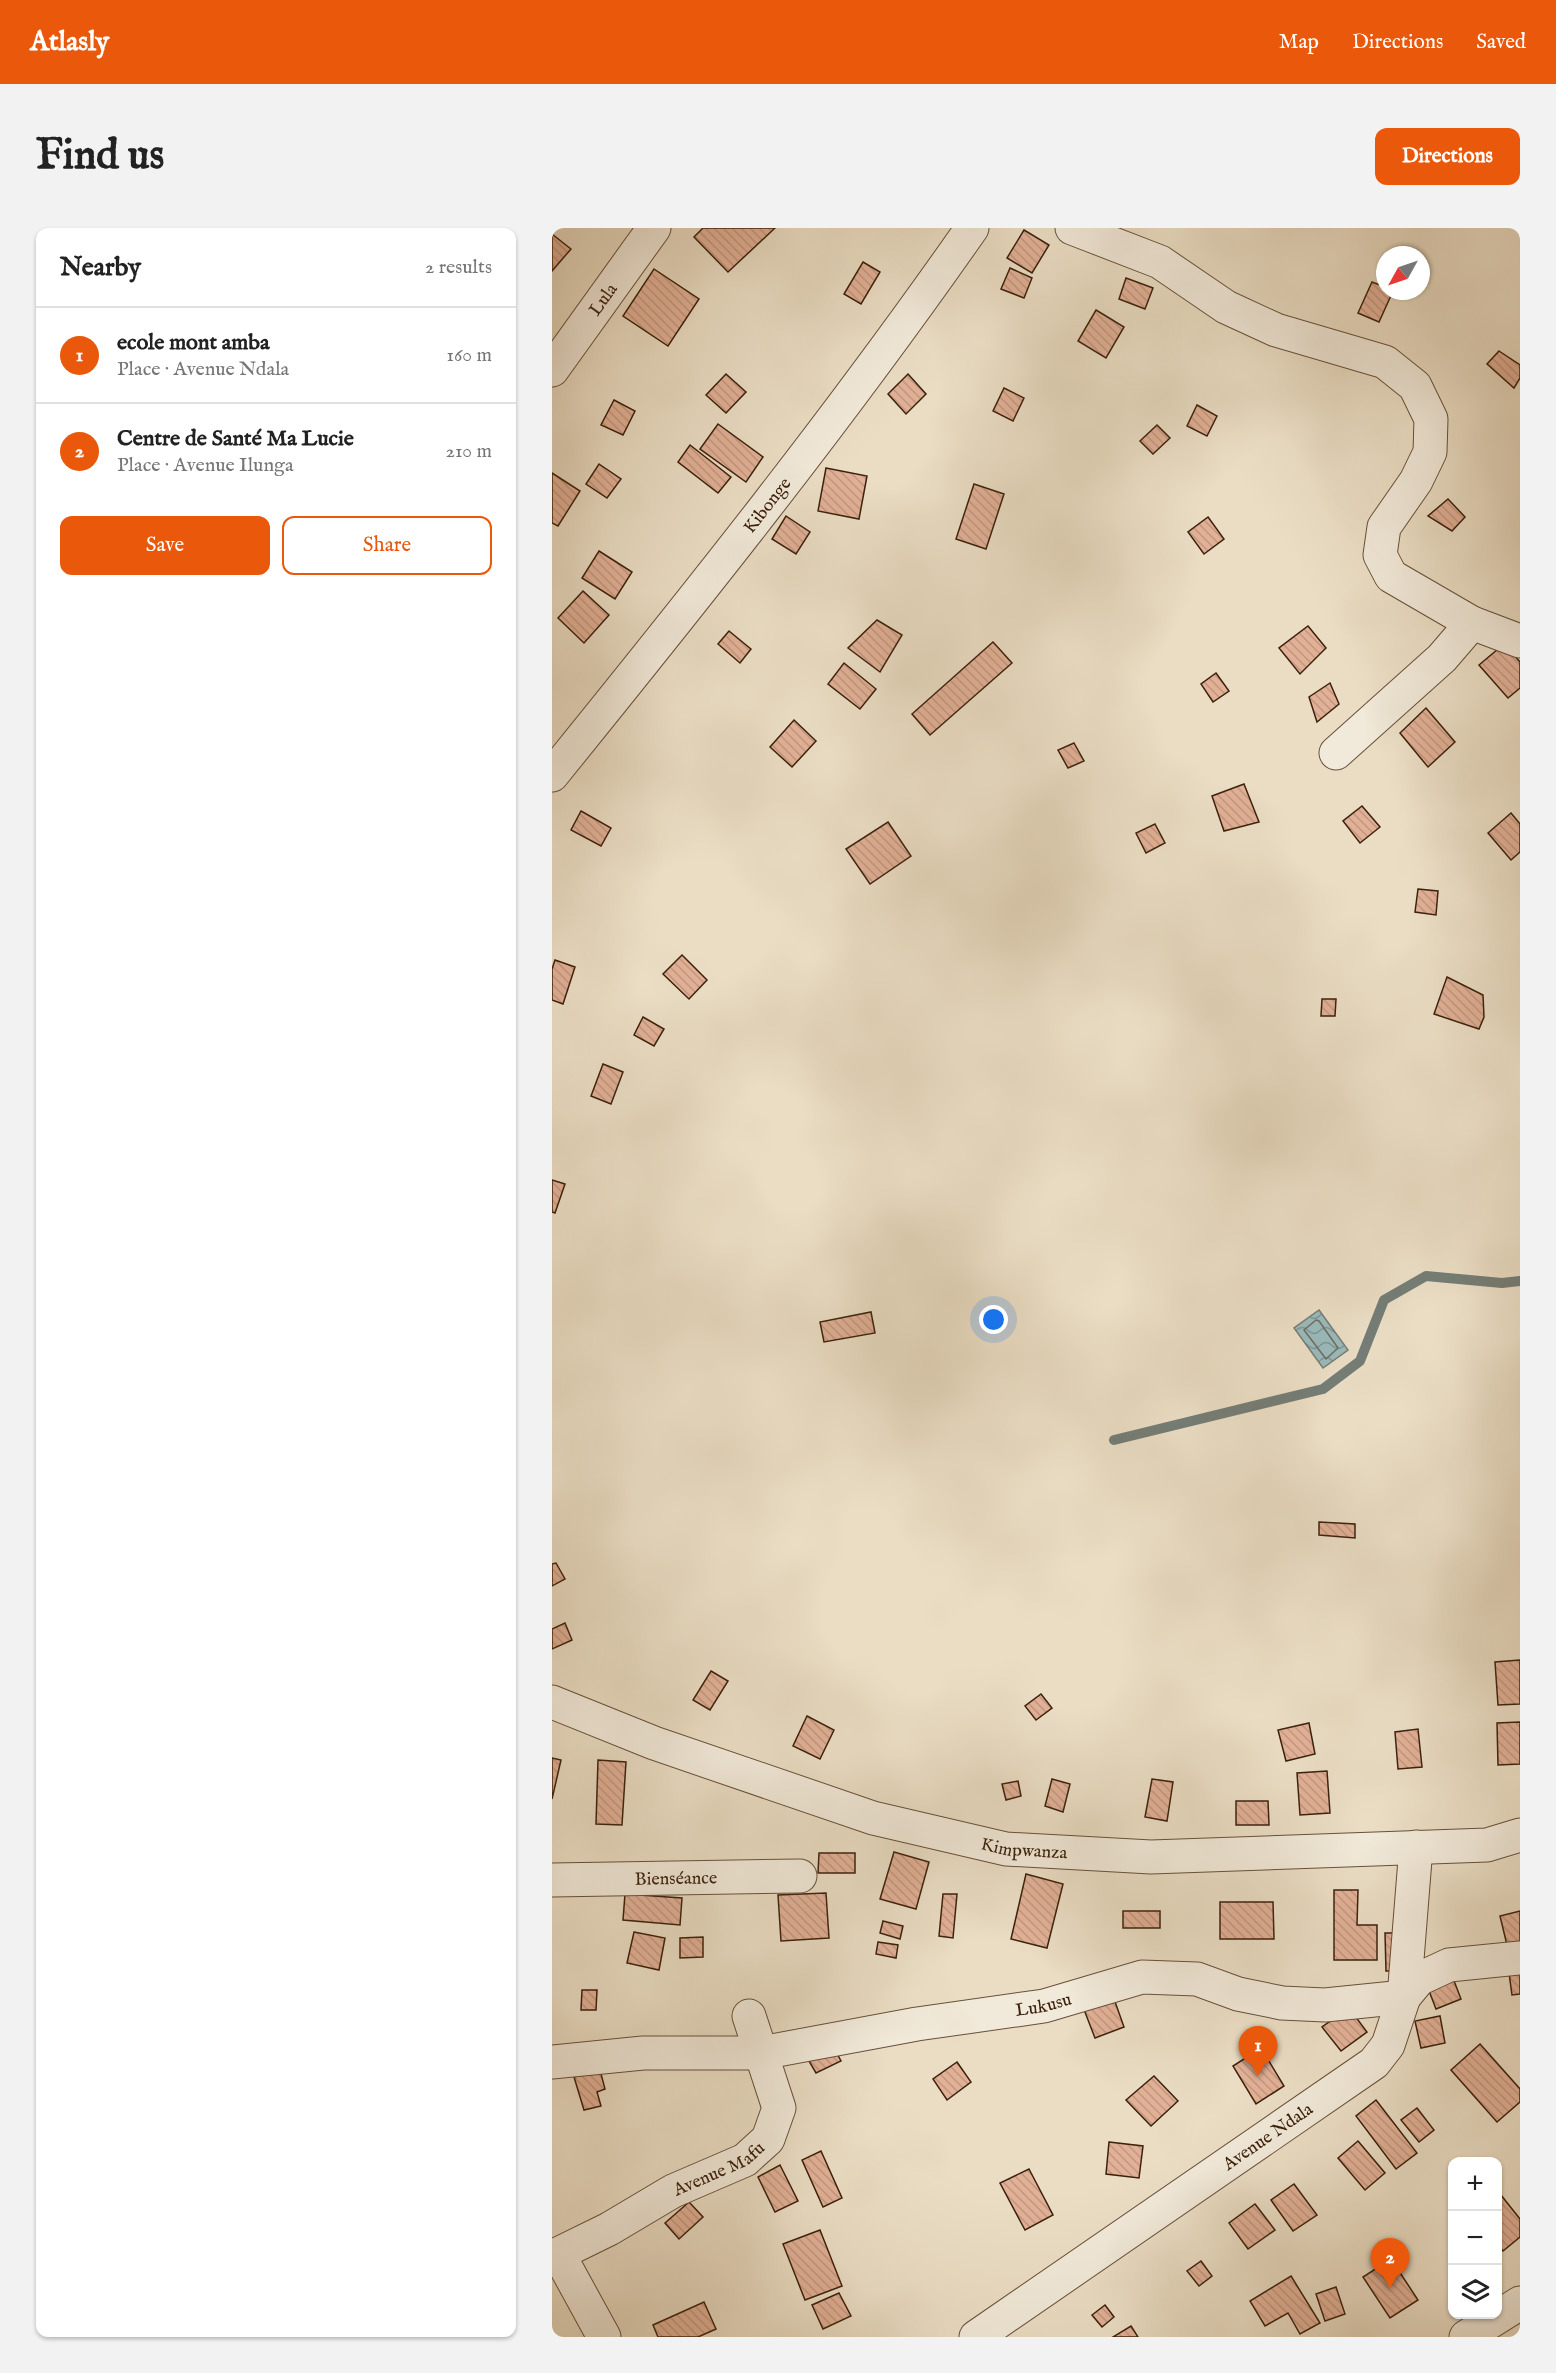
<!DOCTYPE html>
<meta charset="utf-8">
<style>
:root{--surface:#fff;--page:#f2f2f2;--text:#222;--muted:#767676;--line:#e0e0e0;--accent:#ea580c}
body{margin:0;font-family:"IM FELL English",serif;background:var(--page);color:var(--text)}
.controls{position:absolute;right:18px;bottom:18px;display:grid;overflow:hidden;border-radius:12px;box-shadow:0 2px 4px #0004}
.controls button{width:54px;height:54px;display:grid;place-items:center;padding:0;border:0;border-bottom:2px solid var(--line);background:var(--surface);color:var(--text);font:30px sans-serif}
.compass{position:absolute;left:824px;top:18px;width:54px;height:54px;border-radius:50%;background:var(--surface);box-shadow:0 2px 4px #0004;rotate:230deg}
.you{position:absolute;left:442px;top:1092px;width:21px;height:21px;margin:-15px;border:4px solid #fff;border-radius:50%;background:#1a73e8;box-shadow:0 0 0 9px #1a73e833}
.badge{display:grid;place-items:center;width:39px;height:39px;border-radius:50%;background:var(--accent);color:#fff;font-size:20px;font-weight:700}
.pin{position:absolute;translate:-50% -50px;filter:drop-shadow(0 2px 3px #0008)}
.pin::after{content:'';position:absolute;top:32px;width:21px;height:18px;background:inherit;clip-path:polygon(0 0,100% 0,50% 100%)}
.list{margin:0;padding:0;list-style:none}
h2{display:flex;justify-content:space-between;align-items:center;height:78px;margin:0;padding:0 24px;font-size:26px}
h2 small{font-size:20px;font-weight:400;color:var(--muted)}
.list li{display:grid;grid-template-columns:39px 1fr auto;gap:18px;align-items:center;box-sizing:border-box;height:96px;padding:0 24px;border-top:2px solid var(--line)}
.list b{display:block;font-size:22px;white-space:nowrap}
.list p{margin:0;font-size:20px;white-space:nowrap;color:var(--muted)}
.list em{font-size:20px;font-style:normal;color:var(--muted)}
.actions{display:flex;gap:12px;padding:18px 24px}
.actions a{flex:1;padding:14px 0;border:2px solid var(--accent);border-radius:12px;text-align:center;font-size:21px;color:var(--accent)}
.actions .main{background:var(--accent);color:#fff}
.icon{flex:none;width:33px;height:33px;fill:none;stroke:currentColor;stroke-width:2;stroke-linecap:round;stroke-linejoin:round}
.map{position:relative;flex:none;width:968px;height:2109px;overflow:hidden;border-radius:12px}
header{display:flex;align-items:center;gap:36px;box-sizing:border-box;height:84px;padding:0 30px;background:var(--accent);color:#fff}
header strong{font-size:28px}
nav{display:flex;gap:33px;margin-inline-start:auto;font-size:21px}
.intro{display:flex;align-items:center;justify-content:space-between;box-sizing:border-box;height:144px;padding:0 36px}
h1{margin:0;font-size:42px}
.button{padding:15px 27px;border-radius:12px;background:var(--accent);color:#fff;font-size:21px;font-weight:700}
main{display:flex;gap:36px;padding:0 36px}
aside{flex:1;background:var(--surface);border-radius:12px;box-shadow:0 2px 4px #0004}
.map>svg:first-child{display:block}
</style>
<header>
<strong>Atlasly</strong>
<nav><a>Map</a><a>Directions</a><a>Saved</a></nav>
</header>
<div class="intro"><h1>Find us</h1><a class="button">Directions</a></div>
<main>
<aside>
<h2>Nearby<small>2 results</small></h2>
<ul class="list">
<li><span class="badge">1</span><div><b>ecole mont amba</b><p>Place · Avenue Ndala</p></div><em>160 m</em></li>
<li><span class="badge">2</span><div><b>Centre de Santé Ma Lucie</b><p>Place · Avenue Ilunga</p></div><em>210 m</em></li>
</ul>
<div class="actions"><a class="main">Save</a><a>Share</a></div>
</aside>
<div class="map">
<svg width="968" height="2109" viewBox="0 0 968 2109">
<defs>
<pattern id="water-waves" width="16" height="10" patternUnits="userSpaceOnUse" patternTransform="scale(1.5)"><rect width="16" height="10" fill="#9ababc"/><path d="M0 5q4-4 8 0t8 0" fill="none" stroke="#7f9797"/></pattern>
<pattern id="building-back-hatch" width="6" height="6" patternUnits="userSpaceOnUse" patternTransform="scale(1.5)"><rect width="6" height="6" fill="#e1b096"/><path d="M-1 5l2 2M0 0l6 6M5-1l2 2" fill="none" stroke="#c29780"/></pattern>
</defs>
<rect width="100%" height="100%" fill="#eaddc4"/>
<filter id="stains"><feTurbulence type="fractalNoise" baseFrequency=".00333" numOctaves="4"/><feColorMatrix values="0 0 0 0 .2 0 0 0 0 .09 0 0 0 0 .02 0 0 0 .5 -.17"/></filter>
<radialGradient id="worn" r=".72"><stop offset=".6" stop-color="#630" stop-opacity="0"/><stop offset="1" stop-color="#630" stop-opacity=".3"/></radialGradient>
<path fill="url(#water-waves)" stroke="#747d76" stroke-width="1.5" d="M 767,1082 L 796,1122 L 771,1140 L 742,1100 Z"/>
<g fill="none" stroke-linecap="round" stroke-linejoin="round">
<path stroke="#6b6e64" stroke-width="1.5" d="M 764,1092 L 767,1093 L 786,1120 L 774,1131 L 752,1102 Z"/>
<path stroke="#747d76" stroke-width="10" d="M 562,1212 L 771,1161 L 808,1133 L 832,1072 L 874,1048 L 950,1055 L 968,1053"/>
</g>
<g fill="url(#building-back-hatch)" stroke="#3c210c" stroke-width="1.5">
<path d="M 151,0 L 223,0 L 176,44 L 142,9 Z"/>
<path d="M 472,2 L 497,17 L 480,45 L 455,30 Z"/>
<path d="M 0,6 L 19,21 L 0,43 Z"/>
<path d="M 311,34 L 328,44 L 309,76 L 292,66 Z"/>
<path d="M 458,40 L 480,50 L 472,70 L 449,61 Z"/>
<path d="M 102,41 L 147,71 L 116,118 L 71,88 Z"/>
<path d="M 574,50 L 601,60 L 593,81 L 567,71 Z"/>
<path d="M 820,54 L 833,59 L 833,63 L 841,63 L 827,94 L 806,85 Z"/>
<path d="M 544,82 L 572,99 L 554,130 L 526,113 Z"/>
<path d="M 947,123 L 968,137 L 968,150 L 962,160 L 935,136 Z"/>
<path d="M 174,146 L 194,164 L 174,185 L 154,167 Z"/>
<path d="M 356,146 L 374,166 L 354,186 L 336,166 Z"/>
<path d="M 452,160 L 472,170 L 461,193 L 441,183 Z"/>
<path d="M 62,172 L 83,183 L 71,207 L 49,197 Z"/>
<path d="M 645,177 L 665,188 L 655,208 L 635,198 Z"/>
<path d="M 166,196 L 211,229 L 194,254 L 148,221 Z"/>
<path d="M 605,197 L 618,210 L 601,226 L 588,213 Z"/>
<path d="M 138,217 L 179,249 L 166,265 L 126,234 Z"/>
<path d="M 47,236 L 69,251 L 55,270 L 34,256 Z"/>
<path d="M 274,240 L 315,248 L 307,291 L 266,283 Z"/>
<path d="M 0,245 L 28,263 L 6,298 L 0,295 Z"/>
<path d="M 422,256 L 452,266 L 434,321 L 404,311 Z"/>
<path d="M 896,271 L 913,289 L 900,303 L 876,288 Z"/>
<path d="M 234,288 L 258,304 L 244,326 L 220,311 Z"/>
<path d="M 656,289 L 672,311 L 652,326 L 636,304 Z"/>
<path d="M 47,323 L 80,344 L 63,371 L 30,350 Z"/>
<path d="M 31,363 L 57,387 L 32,415 L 6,390 Z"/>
<path d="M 325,392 L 350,407 L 328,444 L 296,420 Z"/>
<path d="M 756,398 L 774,420 L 748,446 L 727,420 Z"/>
<path d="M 177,403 L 199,421 L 188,435 L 166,416 Z"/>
<path d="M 441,414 L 460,435 L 378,507 L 360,486 Z"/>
<path d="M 952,416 L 968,434 L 968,460 L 956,470 L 927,437 Z"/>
<path d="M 292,435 L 324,461 L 308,481 L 276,456 Z"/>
<path d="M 664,445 L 677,463 L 661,474 L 649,456 Z"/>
<path d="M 778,455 L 787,476 L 765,494 L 757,469 Z"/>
<path d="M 874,480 L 903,514 L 876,539 L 848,505 Z"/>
<path d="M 242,492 L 264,513 L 240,539 L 218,519 Z"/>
<path d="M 522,515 L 532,533 L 516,540 L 506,522 Z"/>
<path d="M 692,556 L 707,594 L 672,603 L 660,568 Z"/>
<path d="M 810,578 L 828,599 L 808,615 L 791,593 Z"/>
<path d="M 29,583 L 59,600 L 49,618 L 19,602 Z"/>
<path d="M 959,585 L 968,596 L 968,624 L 959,632 L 936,605 Z"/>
<path d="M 336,594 L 359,628 L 318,656 L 294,621 Z"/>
<path d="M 603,596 L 613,615 L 594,625 L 584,605 Z"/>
<path d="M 866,661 L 886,663 L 884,687 L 863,684 Z"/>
<path d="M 130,727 L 155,752 L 137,771 L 111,746 Z"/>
<path d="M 3,732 L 23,739 L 11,776 L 0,772 L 0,741 Z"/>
<path d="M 895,749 L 931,767 L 932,789 L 927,801 L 882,786 Z"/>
<path d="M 770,771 L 784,771 L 783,788 L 769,788 Z"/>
<path d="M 91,789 L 112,801 L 102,818 L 82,807 Z"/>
<path d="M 51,836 L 71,844 L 59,876 L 39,868 Z"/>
<path d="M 0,952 L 13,956 L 3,985 L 0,984 Z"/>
<path d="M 319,1084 L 323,1105 L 272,1114 L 268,1094 Z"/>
<path d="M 767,1294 L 803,1296 L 803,1310 L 767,1307 Z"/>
<path d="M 4,1335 L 13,1351 L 0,1358 L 0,1336 Z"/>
<path d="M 13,1395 L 20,1412 L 0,1421 L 0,1401 Z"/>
<path d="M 968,1432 L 968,1476 L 946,1477 L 943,1434 Z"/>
<path d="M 159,1443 L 176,1453 L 158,1482 L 141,1472 Z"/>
<path d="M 489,1466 L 500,1480 L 484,1492 L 473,1478 Z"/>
<path d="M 255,1488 L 282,1502 L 268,1531 L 241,1518 Z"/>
<path d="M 968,1494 L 968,1536 L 946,1537 L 945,1495 Z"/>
<path d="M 757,1495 L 763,1526 L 734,1533 L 726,1502 Z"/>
<path d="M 866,1501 L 870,1539 L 846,1541 L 843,1504 Z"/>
<path d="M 0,1530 L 9,1532 L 0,1571 Z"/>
<path d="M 46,1532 L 74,1534 L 70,1597 L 44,1596 Z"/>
<path d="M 775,1543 L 778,1585 L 748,1587 L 745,1545 Z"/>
<path d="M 500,1551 L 518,1556 L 511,1584 L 493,1578 Z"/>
<path d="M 600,1551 L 621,1554 L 615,1593 L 593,1589 Z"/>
<path d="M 466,1553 L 469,1568 L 454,1572 L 450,1556 Z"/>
<path d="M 684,1573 L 716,1573 L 717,1597 L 684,1597 Z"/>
<path d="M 342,1624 L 377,1634 L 364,1681 L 328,1671 Z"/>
<path d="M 267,1625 L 303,1625 L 303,1645 L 266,1645 Z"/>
<path d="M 474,1646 L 511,1656 L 495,1720 L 459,1711 Z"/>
<path d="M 782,1662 L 806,1662 L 805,1697 L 825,1697 L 825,1732 L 782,1732 Z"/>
<path d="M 274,1665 L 277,1710 L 229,1713 L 226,1667 Z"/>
<path d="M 73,1666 L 130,1670 L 128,1697 L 71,1692 Z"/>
<path d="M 391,1666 L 405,1666 L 401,1710 L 387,1708 Z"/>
<path d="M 668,1674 L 721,1674 L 722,1711 L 668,1711 Z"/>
<rect x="571" y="1683" width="37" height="17"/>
<path d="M 968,1683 L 968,1714 L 955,1717 L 948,1688 Z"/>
<path d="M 331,1693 L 351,1698 L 348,1711 L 328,1705 Z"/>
<path d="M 82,1704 L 113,1710 L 107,1742 L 75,1735 Z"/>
<path d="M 833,1705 L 844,1705 L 846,1743 L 834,1743 Z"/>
<path d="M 151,1709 L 151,1729 L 128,1730 L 128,1710 Z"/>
<path d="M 326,1714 L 346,1717 L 344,1730 L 324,1726 Z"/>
<path d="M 968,1743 L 968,1766 L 960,1767 L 957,1745 Z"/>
<path d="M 899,1745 L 909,1771 L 884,1781 L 874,1755 Z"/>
<path d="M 30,1762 L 45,1762 L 44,1782 L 29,1782 Z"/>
<path d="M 561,1768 L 572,1799 L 543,1810 L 531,1779 Z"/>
<path d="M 797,1780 L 815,1804 L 789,1823 L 770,1799 Z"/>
<path d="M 888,1788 L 893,1815 L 869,1820 L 863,1793 Z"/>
<path d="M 928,1816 L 968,1861 L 968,1874 L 945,1894 L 899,1842 Z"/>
<path d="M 282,1820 L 289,1833 L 264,1845 L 257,1833 Z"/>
<path d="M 709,1820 L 732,1858 L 704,1876 L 681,1838 Z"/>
<path d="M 405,1834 L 419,1854 L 395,1872 L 381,1851 Z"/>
<path d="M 48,1842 L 53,1861 L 45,1864 L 49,1878 L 32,1882 L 22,1849 Z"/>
<path d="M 602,1848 L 626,1873 L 599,1898 L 574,1872 Z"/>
<path d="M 824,1872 L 865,1925 L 844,1941 L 804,1888 Z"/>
<path d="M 865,1880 L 882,1902 L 867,1914 L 849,1892 Z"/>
<path d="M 806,1913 L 833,1945 L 813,1962 L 786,1930 Z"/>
<path d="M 557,1914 L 591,1918 L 587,1950 L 554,1946 Z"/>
<path d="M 269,1923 L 290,1970 L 271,1979 L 250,1932 Z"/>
<path d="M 228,1937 L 246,1973 L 223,1984 L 206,1949 Z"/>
<path d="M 477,1941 L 501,1987 L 473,2002 L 448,1955 Z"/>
<path d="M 742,1956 L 765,1987 L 741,2003 L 719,1972 Z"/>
<path d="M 945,1962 L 968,1991 L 968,2009 L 951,2023 L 945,2016 Z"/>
<path d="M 137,1974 L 151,1989 L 127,2011 L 113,1995 Z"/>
<path d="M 703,1976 L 723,2002 L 696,2021 L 677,1995 Z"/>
<path d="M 268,2002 L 290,2058 L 253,2072 L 231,2016 Z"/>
<path d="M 839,2031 L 866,2072 L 838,2090 L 811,2049 Z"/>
<path d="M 649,2033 L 660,2048 L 647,2058 L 635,2043 Z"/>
<path d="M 739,2048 L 768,2095 L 748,2106 L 736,2085 L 713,2098 L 698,2073 Z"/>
<path d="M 784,2059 L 793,2086 L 773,2093 L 764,2066 Z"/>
<path d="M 287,2065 L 299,2088 L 271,2101 L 260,2077 Z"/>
<path d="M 152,2074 L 164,2101 L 146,2109 L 106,2109 L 101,2097 Z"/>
<path d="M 553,2077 L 562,2089 L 550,2099 L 540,2087 Z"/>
<path d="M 579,2098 L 586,2109 L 561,2109 Z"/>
</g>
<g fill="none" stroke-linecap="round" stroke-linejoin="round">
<defs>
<g id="minor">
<path d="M 520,0 L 608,34 L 674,79 L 724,102 L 833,134 L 863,158 L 879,191 L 878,224 L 864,253 L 832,299 L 828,327 L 839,348 L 920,395 L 968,413"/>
<path id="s1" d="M 0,142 L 102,0"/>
<path d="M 784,525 L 890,430 L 920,395"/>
<path id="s2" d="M 0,547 C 145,368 288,189 420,0"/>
<path id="s3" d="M 0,1474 L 102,1515 L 321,1590 L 454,1621 L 599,1629 L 935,1617 L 968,1607"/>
<path id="s4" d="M 0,1652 L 248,1648"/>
<path id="s5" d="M 0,1834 L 91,1825 L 209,1825 L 365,1796 L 492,1778 L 590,1749 L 645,1751 L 686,1766 L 730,1775 L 773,1777 L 852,1769 L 867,1751 L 897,1737 L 968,1730"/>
<path id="s6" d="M 0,2029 L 57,2001 L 121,1963 L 193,1932 L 216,1911 L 227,1880 L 197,1788"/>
<path d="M 12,2036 L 52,2109"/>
<path id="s7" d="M 424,2109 L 822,1835 L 836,1817 L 852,1769 L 864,1619"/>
<path d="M 914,2109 L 968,2075"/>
</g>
</defs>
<use href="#minor" stroke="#68503a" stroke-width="35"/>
<use href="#minor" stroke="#f1e9d9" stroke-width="33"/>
</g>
<g text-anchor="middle" stroke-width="4.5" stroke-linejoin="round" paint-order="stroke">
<g font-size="18" fill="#3c210c" stroke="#f1e9d9">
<text dy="6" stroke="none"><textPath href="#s1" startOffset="87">Lula</textPath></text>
<text dy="6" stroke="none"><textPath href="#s2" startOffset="345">Kibonge</textPath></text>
<text dy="6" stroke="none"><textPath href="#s3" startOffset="496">Kimpwanza</textPath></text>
<text dy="6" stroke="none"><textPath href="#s4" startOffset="124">Bienséance</textPath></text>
<text dy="6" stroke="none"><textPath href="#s5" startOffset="496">Lukusu</textPath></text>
<text dy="6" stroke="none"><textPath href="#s7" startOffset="354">Avenue Ndala</textPath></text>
<text dy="6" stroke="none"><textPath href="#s6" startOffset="189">Avenue Mafu</textPath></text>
</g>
</g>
<rect width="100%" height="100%" filter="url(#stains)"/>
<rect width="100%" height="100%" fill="url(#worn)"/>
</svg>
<div class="controls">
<button>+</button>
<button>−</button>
<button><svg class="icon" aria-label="layers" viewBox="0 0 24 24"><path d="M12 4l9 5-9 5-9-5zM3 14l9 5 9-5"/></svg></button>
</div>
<svg class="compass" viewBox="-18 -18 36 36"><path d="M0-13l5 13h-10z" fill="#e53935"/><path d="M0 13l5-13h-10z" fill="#767676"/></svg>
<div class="you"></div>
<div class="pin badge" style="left:706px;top:1848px">1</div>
<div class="pin badge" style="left:838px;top:2060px">2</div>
</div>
</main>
